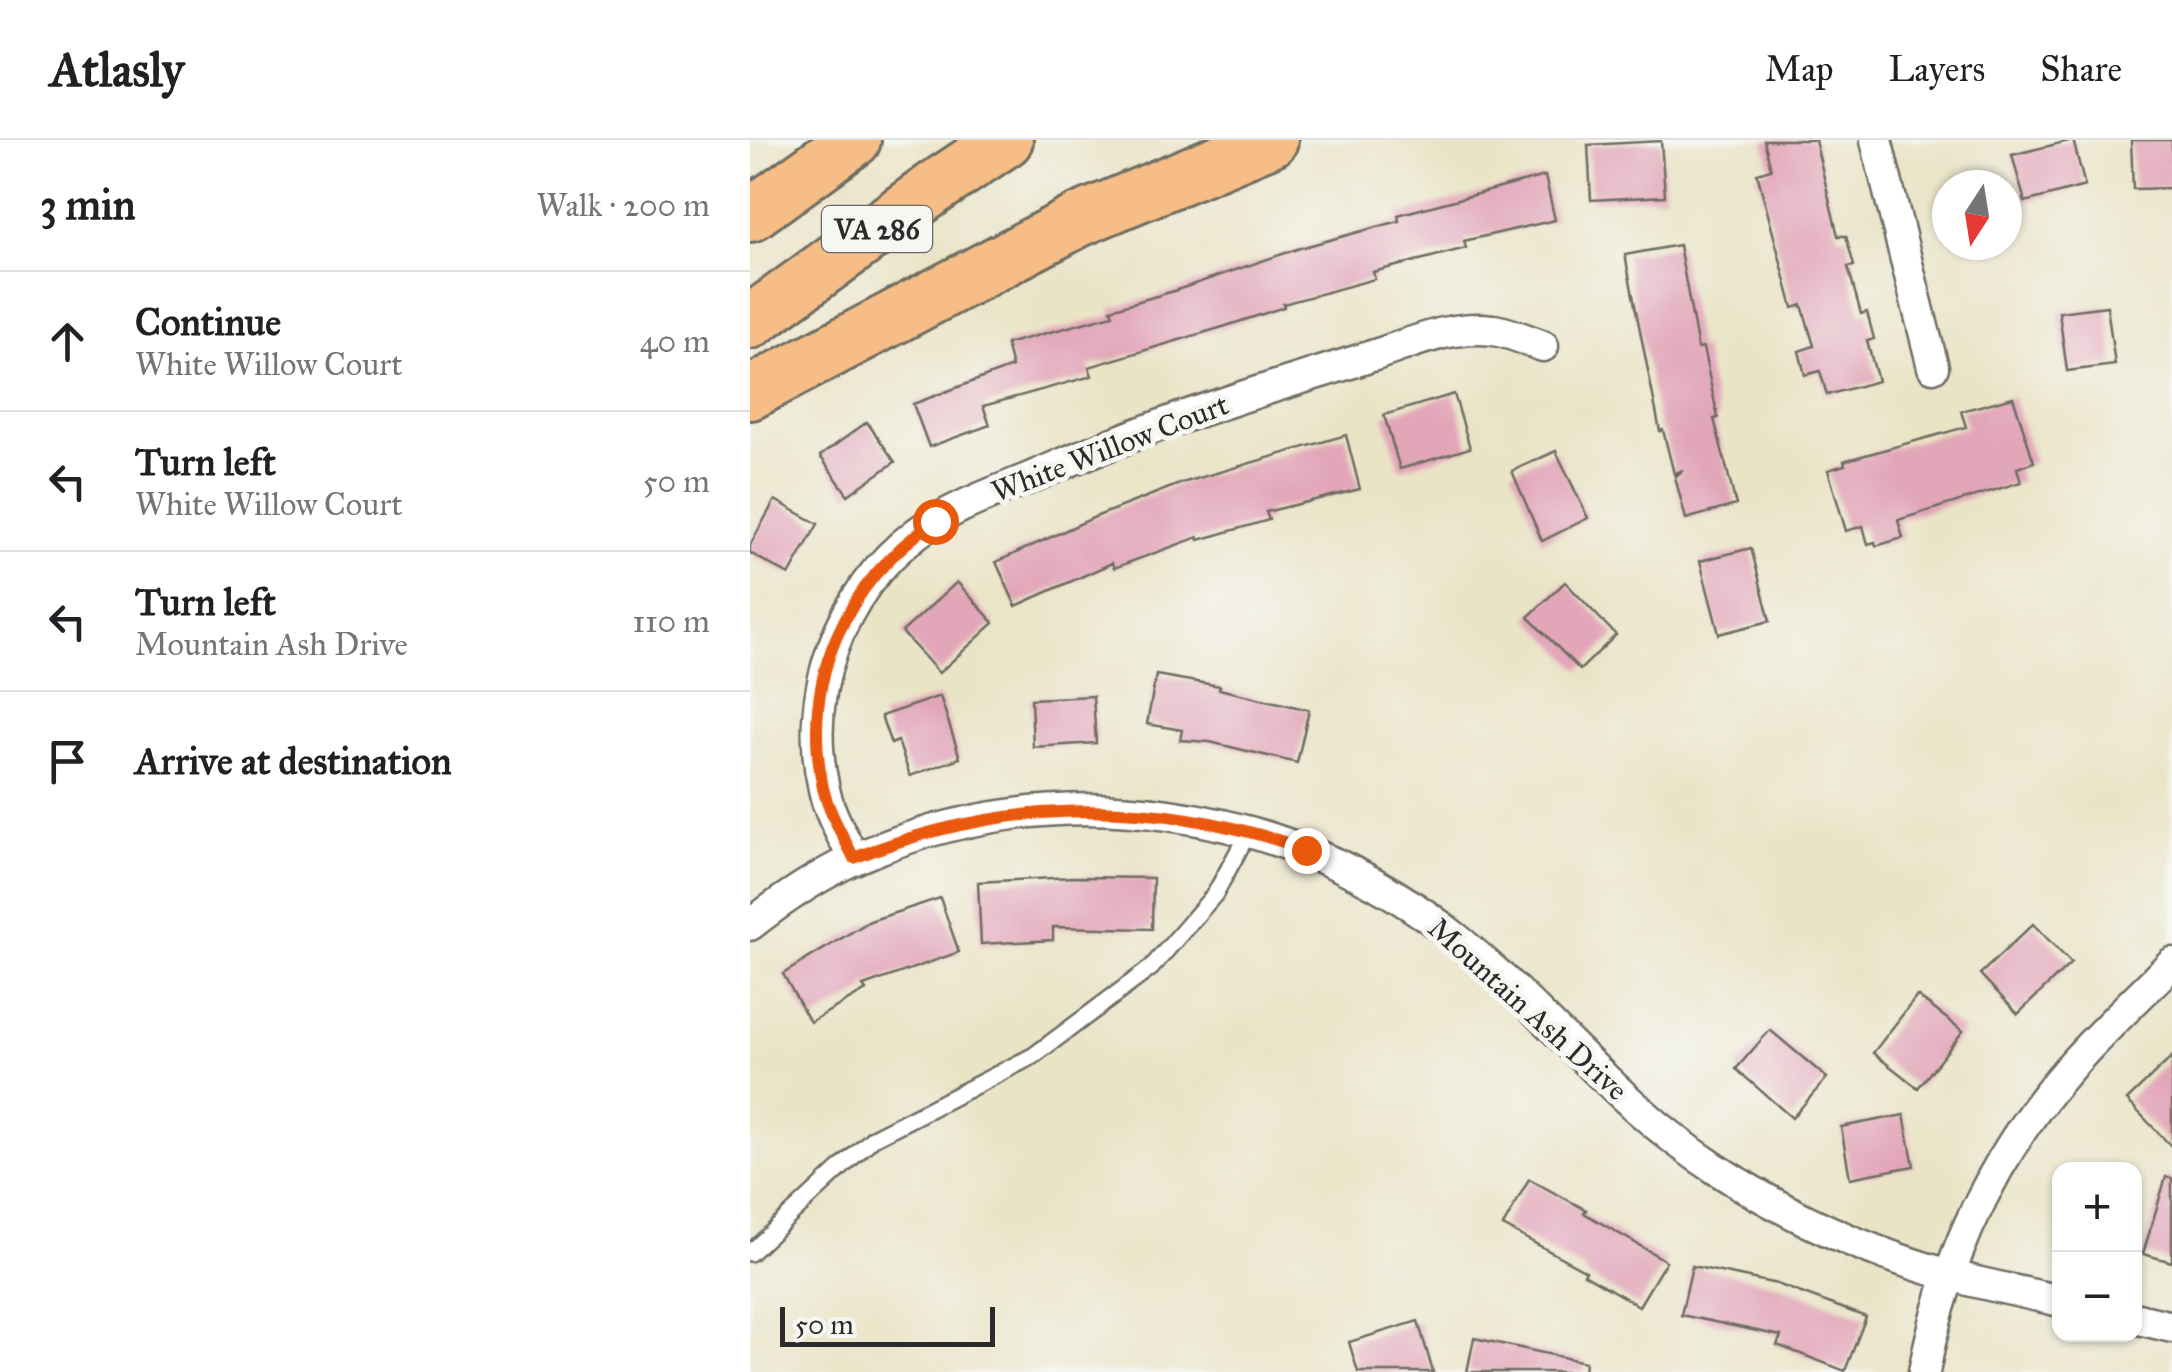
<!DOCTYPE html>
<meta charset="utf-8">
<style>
:root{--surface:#fff;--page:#f2f2f2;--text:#202124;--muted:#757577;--line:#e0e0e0}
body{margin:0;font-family:"IM FELL Great Primer",serif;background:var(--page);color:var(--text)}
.controls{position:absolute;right:30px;bottom:30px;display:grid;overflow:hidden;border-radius:20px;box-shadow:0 2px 8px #0004}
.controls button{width:90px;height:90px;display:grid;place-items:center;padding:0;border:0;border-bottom:2px solid var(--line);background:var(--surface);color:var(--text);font:50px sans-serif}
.compass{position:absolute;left:1182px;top:30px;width:90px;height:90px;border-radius:50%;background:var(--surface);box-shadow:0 2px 8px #0004;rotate:192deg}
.scale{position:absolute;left:30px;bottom:25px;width:215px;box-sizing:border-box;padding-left:10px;border:5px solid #2b2b2b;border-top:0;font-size:28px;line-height:35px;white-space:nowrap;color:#2b2b2b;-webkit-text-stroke:8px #f6f6f2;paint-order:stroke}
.stop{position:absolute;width:30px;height:30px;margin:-22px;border:8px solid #ea580c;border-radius:50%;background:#fff}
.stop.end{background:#ea580c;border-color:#fff;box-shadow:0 2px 10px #0008}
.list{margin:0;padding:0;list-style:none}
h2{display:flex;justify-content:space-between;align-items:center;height:130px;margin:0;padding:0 40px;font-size:42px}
h2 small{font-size:32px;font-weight:400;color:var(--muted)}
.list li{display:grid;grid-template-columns:65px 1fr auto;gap:30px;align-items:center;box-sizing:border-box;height:140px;padding:0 40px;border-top:2px solid var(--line)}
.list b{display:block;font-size:38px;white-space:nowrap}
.list p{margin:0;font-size:32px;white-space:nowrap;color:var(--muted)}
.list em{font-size:32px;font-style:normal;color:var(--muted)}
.icon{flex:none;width:55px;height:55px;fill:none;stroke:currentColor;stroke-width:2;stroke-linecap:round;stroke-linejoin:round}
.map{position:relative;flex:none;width:1422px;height:1232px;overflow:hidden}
header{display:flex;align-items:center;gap:60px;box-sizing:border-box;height:140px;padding:0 50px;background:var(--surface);border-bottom:2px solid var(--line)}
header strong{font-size:48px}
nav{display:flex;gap:55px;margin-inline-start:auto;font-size:35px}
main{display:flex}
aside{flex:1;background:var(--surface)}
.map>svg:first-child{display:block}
</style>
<header>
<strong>Atlasly</strong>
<nav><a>Map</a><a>Layers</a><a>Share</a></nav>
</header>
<main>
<aside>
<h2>3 min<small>Walk · 200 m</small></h2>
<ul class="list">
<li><svg class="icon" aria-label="ahead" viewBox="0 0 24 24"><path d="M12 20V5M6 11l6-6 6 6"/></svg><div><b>Continue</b><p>White Willow Court</p></div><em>40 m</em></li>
<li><svg class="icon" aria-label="left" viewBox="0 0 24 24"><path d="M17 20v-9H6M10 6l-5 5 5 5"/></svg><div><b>Turn left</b><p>White Willow Court</p></div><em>50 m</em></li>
<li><svg class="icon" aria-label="left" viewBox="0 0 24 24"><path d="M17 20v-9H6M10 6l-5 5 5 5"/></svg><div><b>Turn left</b><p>Mountain Ash Drive</p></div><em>110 m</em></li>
<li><svg class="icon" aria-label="arrive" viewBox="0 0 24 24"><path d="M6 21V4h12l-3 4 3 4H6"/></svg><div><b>Arrive at destination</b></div></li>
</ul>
</aside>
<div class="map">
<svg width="1422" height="1232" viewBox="0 0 1422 1232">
<rect width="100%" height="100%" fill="#f6f6f2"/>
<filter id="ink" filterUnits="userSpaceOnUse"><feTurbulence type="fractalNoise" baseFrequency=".01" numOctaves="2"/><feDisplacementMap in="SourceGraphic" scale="20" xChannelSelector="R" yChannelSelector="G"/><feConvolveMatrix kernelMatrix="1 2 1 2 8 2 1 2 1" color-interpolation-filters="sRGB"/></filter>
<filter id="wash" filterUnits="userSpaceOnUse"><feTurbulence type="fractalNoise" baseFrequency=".0048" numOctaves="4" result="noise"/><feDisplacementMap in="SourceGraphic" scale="40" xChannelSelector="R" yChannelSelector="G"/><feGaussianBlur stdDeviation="2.25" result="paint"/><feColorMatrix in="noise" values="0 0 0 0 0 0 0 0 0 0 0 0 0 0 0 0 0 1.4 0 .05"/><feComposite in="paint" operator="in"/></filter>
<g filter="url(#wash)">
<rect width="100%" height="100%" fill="#eae4c7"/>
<g id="blocks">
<g fill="#e2a6b9">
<path d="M 1014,0 L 1065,0 L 1088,96 L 1096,96 L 1104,126 L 1098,127 L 1111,174 L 1117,172 L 1124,199 L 1117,201 L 1128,241 L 1077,255 L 1070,231 L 1055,235 L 1049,211 L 1064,206 L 1052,165 L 1043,168 L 1007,33 L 1021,29 Z"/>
<path d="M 1323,0 L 1335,46 L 1275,62 L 1262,15 Z"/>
<path d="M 1381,0 L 1422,0 L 1422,48 L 1383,49 Z"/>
<path d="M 911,1 L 915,56 L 841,60 L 838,5 Z"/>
<path d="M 795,36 L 805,80 L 714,101 L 716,108 L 623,132 L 625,139 L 533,164 L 534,167 L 476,186 L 339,227 L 342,236 L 233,266 L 240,285 L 179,307 L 163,264 L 262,227 L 256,204 L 363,175 L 361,169 L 424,151 L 550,108 L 649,81 L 648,75 Z"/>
<path d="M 929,105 L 948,209 L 953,208 L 968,278 L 964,279 L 986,365 L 936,379 L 925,337 L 933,330 L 924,334 L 913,290 L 910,291 L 875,115 Z"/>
<path d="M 1357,166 L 1365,225 L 1317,231 L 1309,172 Z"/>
<path d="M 704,254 L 720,308 L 650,329 L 634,275 Z"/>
<path d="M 1263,257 L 1284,322 L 1267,328 L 1271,342 L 1148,380 L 1153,398 L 1126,406 L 1125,402 L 1118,404 L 1113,386 L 1096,391 L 1078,330 L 1095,325 L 1094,321 L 1216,287 L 1211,271 Z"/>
<path d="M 117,282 L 145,322 L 98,355 L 70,316 Z"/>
<path d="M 596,295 L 610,349 L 516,372 L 519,380 L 449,400 L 448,397 L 364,428 L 362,423 L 266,466 L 246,422 L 345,377 L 432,343 Z"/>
<path d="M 806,311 L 838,378 L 792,401 L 762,331 Z"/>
<path d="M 25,360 L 68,384 L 39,435 L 0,413 L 0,405 Z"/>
<path d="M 1001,408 L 1020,481 L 969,494 L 950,421 Z"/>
<path d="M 207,442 L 244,483 L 189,533 L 152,492 Z"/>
<path d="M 815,442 L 866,495 L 830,530 L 778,477 Z"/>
<path d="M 406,535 L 470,546 L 469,549 L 559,570 L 547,623 L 460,602 L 430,600 L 432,590 L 397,584 Z"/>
<path d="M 190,556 L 210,618 L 160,636 L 148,601 L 141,604 L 131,576 Z"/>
<path d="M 343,556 L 346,603 L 283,607 L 281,559 Z"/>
<path d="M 323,737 L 403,738 L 402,789 L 303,787 L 303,800 L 231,804 L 228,742 Z"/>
<path d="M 190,758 L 209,812 L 113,846 L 116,850 L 60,882 L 33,834 L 120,781 Z"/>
<path d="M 1283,784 L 1321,823 L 1268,874 L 1230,834 Z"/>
<path d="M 1167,856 L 1213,891 L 1168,948 L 1123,913 Z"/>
<path d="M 1020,890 L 1077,938 L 1042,978 L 986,929 Z"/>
<path d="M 1422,917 L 1422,1007 L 1377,960 Z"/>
<path d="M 1154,975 L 1164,1026 L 1100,1038 L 1091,987 Z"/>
<path d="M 1416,1037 L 1422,1038 L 1422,1122 L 1393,1114 Z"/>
<path d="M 779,1039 L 836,1070 L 834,1073 L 916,1121 L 889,1166 L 834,1134 L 836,1131 L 753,1086 Z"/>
<path d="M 942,1126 L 1027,1144 L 1116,1177 L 1095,1231 L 1027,1205 L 1031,1196 L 931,1175 Z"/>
<path d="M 668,1181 L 683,1232 L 608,1232 L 599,1202 Z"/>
<path d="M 724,1198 L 835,1222 L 834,1232 L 717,1232 Z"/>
</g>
</g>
</g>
<g filter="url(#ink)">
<use href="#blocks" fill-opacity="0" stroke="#6e6c62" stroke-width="2.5"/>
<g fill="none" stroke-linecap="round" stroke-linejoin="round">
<defs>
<path id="lane" d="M 0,1113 L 123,998 L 283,916 L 401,828 L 465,754 L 499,691"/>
<g id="street">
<path d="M 1126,0 L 1183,227"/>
<path d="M 104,719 C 93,696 79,674 74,649 C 52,554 89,452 167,393 C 199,369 238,355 275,340 C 347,308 420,280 495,256 C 538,242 582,229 625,215 C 662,203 703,184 743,190 C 759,192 777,200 793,206"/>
<path d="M 0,785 C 33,759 70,734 109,717 C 305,630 541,665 707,799 C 797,872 868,966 966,1029 C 1037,1075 1117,1112 1199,1135 C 1235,1145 1273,1152 1310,1161"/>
<path d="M 1384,1178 L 1422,1187"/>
<path d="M 1174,1232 C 1192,1132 1234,1036 1296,956 C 1333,908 1380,866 1422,823"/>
</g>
<g id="highway">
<path d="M 0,75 L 104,0"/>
<path d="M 0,182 L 187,46 L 256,0"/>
<path d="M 0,253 L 329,80 L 521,0"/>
</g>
</defs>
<use href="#lane" stroke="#6e6c62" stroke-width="20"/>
<use href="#street" stroke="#6e6c62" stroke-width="35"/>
<use href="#highway" stroke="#6e6c62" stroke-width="58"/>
<use href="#lane" stroke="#fff" stroke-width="15"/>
<use href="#street" stroke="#fff" stroke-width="30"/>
<use href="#highway" stroke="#f6be86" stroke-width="52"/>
</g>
</g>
<g fill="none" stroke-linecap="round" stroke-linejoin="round" filter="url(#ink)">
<path stroke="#ea580c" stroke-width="12" d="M 185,381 C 95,443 50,539 73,648 C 79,673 93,696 104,718 C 250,659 408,655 556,710"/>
</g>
<g text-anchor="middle" stroke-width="10" stroke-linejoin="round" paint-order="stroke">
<rect fill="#f6f6f2" stroke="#686867" stroke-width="2.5" x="72" y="66" width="110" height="46" rx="8"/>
<g font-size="28" font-weight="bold" fill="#2b2b2b">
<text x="127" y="99">VA 286</text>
</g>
<g font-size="30" fill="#2b2b2b" stroke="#f6f6f2">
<text transform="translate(360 308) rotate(-21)" y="10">White Willow Court</text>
<text transform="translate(778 869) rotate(42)" y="10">Mountain Ash Drive</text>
</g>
</g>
</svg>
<div class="controls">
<button>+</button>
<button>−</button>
</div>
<svg class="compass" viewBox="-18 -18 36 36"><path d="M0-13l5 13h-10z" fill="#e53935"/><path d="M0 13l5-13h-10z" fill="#757577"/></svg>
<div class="scale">50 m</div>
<div class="stop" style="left:185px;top:381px"></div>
<div class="stop end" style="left:556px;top:710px"></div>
</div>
</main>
